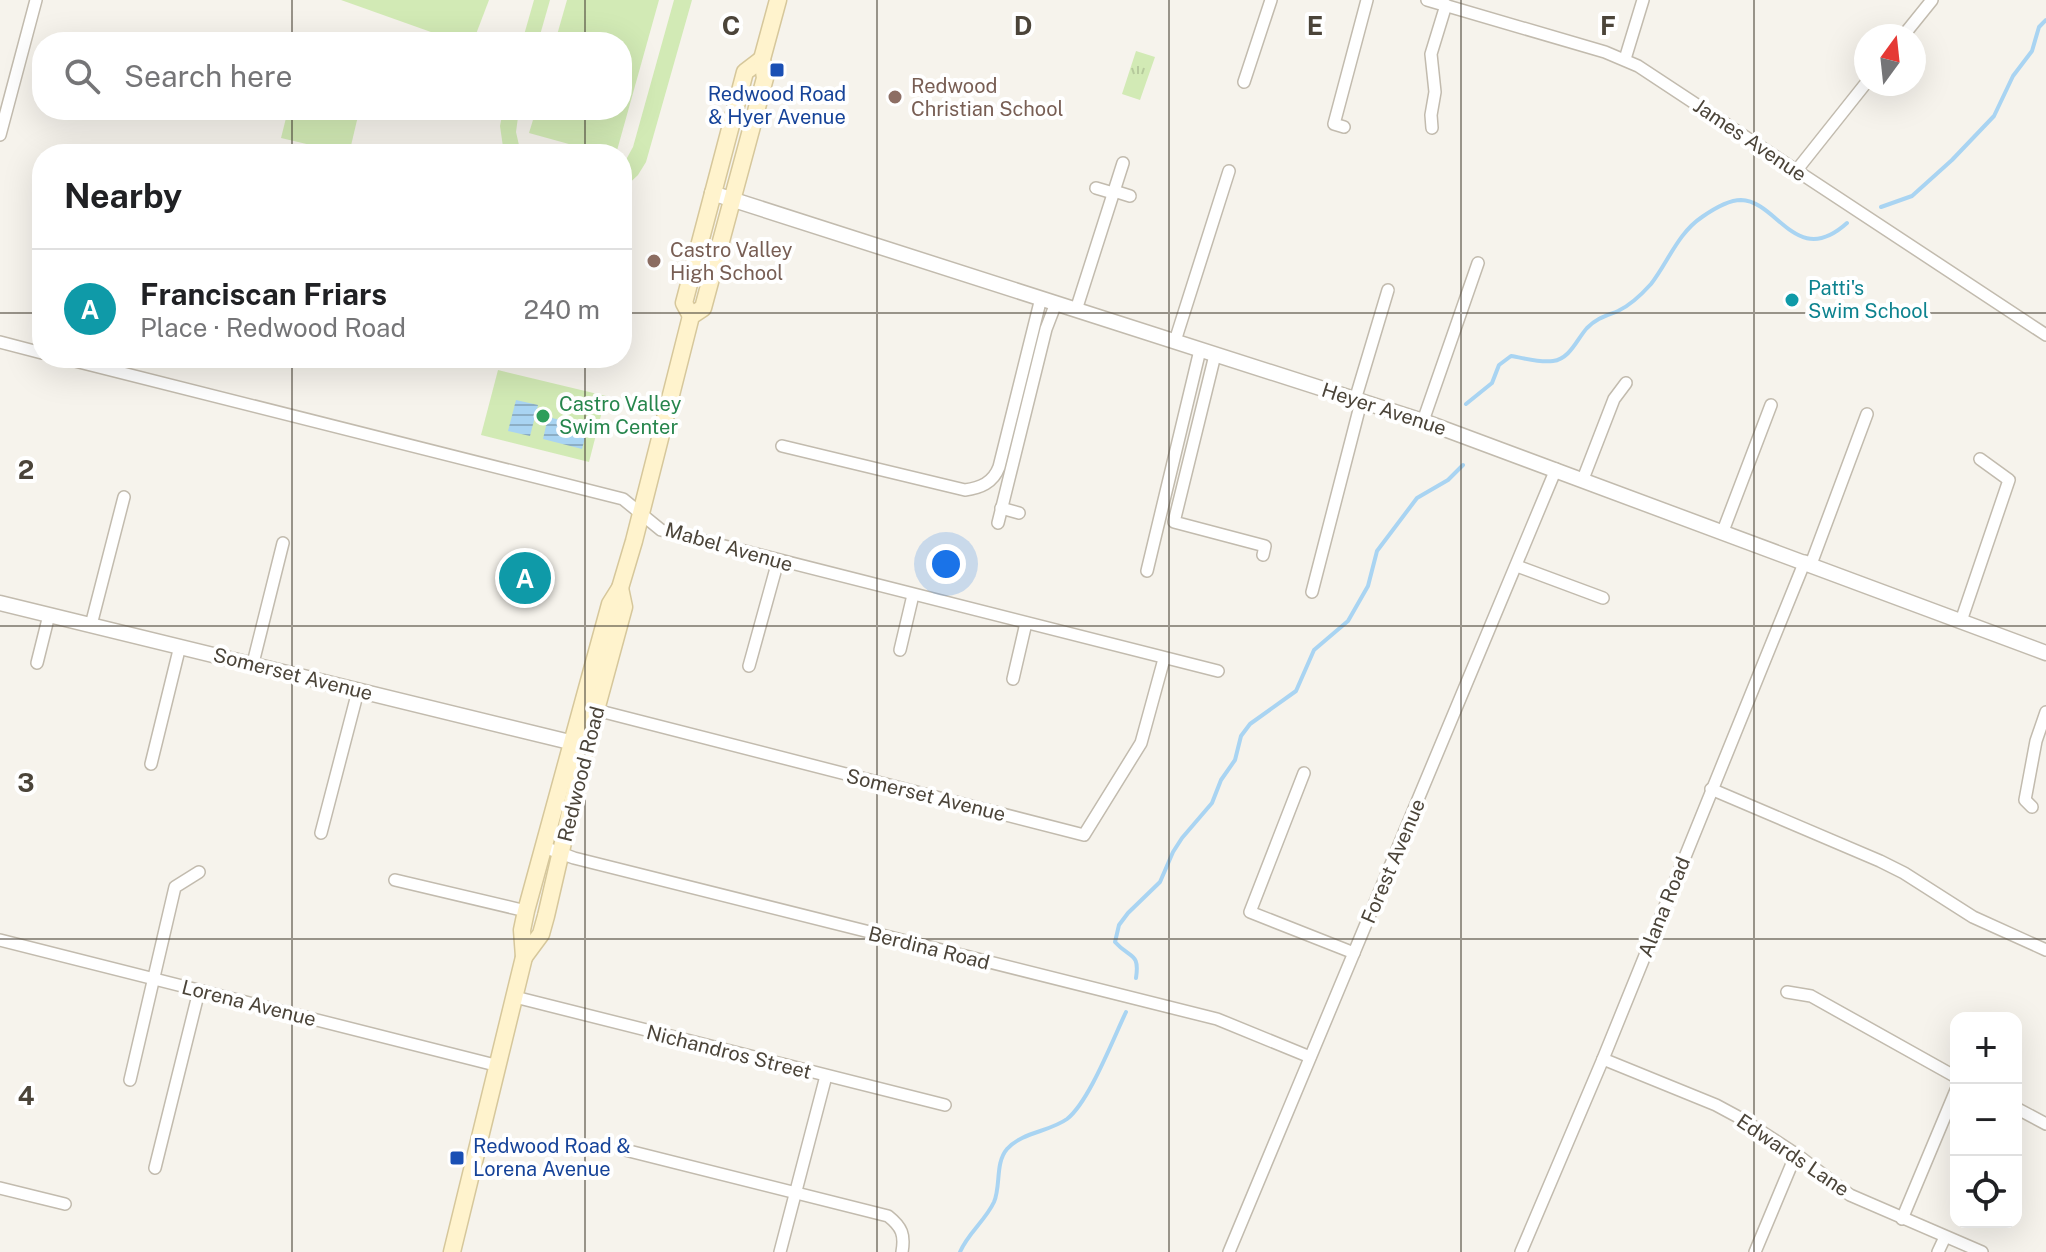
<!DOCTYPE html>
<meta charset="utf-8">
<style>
:root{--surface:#fff;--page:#f6f6f6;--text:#202124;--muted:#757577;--line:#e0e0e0;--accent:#b45309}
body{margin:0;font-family:"Public Sans",sans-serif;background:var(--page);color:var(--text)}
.controls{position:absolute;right:24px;bottom:24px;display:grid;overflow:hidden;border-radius:16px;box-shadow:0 8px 32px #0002}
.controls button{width:72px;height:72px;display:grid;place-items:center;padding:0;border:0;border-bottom:2px solid var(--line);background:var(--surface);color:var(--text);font:40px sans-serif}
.compass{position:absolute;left:1854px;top:24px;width:72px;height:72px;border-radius:50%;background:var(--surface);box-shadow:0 8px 32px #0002;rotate:15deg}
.you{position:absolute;left:946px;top:564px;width:28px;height:28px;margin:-20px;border:6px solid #fff;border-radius:50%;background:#1a73e8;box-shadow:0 0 0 12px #1a73e833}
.badge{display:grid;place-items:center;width:52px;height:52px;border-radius:50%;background:var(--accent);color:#fff;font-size:26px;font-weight:700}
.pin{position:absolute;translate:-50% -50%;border:4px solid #fff;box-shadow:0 2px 8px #0006}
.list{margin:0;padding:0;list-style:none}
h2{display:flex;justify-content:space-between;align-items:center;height:104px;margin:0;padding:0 32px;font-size:34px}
h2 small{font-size:26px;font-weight:400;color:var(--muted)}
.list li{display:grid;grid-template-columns:52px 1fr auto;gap:24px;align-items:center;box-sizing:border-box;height:120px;padding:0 32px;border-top:2px solid var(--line)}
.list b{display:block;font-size:30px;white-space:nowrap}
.list p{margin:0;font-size:26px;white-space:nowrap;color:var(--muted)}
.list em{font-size:26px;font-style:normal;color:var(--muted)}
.icon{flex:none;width:44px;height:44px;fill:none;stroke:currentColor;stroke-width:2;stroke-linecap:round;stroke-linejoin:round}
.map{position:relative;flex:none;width:2046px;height:1252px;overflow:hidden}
.search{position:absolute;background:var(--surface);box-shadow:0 8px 32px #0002;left:32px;top:32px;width:600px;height:88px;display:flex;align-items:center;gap:20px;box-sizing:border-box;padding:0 28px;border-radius:32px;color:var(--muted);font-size:30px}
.panel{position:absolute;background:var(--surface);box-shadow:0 8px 32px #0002;left:32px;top:144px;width:600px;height:224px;border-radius:32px}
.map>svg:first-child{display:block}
</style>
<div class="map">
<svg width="2046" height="1252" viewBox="0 0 2046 1252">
<defs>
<pattern id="park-tufts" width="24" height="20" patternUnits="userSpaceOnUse" patternTransform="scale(2)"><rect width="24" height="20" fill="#d2eab5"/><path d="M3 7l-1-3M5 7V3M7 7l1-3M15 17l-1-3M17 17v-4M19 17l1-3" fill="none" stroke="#b6ca9c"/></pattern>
<pattern id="water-rules" width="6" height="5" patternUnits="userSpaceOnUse" patternTransform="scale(2)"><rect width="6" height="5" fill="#a9d4f2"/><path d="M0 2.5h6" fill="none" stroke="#8caec5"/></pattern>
</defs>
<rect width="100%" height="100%" fill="#f6f3ec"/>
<g fill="#d2eab5">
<path d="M 341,0 L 489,0 L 473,42 L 459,42 Z"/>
<path d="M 534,0 L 550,0 L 538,42 L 522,42 Z"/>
<path d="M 567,0 L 659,0 L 616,154 L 605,154 L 529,133 L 536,110 L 622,110 L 622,42 L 555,42 Z"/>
<path d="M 674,0 L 692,0 L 646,162 L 638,175 L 622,190 L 622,167 L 633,147 Z"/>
<path d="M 288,110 L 334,110 L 358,116 L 349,154 L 281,138 Z"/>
<path d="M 503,110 L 519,110 L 516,132 L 521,154 L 504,154 L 500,126 Z"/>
<path d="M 498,370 L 606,396 L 589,462 L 481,435 Z"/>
</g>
<path fill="url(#park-tufts)" d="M 1136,51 L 1155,57 L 1140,100 L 1122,94 Z"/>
<g fill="url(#water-rules)">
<path d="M 516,400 L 538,405 L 530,436 L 508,431 Z"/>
<path d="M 548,417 L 588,427 L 582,449 L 543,439 Z"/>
</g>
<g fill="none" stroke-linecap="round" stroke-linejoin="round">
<g stroke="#a9d4f2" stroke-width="4">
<path d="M 1881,207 L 1912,196 L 1952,160 L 1994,116 L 2013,76 L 2032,51 L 2039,27 L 2046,20"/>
<path d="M 1466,404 L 1492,383 L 1499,365 L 1511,356 C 1524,358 1540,363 1553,361 C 1570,359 1577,339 1587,328 C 1597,318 1606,316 1618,311 C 1631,305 1642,294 1651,284 C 1668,262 1678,233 1702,217 C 1712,210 1729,200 1741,200 C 1778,201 1796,269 1847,223"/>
<path d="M 1136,978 C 1140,952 1130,959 1115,942 L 1119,925 L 1128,913 L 1160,882 L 1173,852 L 1182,838 L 1212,803 L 1221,780 L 1235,760 L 1241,736 L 1250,724 L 1296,691 L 1314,650 L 1348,621 L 1368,586 L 1377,551 L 1417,498 L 1448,480 L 1463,465"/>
<path d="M 960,1252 C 968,1233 985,1221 994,1202 C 1001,1186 995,1163 1007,1149 C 1022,1132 1049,1132 1067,1119 C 1089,1102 1113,1039 1126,1012"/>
</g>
<defs>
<g id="minor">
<path d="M 1427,0 L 1605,52 L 1638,66 L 2046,335"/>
<path d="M 1903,36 L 1932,0"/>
<path d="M 1625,59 L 1643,0"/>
<path d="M 1244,82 L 1271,0"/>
<path d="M 1344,127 L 1334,124 L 1367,0"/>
<path d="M 1432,128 L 1431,115 L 1435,92 L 1431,54 L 1446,5"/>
<path d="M 0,135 L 36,0"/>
<path d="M 1796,171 L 1866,83"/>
<path d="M 1096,188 L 1113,193"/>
<path d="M 1114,191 L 1130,196"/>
<path d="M 1076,310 L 1123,163"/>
<path d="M 1175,341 L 1229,171"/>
<path d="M 0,342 L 42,353"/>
<path d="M 1215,355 L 1174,522 L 1265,546 L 1263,555"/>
<path d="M 63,358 L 623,499 L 661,530 L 1218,671"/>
<path d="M 1355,400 L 1388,290"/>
<path d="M 1423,421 L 1478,263"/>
<path d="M 782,446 L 965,490 C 980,488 993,483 999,467 L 1041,298"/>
<path d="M 1583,479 L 1614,399 L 1626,383"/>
<path d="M 1001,508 L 1019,513"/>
<path d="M 998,523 L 1046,329 L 1056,303"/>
<path d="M 1723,531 L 1771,405"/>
<path d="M 1811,564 L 1867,414"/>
<path d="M 1517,566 L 1603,598"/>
<path d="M 1147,571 L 1200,350"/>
<path d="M 1312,592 L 1361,402"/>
<path d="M 1961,621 L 2009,480 L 1980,459"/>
<path d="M 91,625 L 124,497"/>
<path d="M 900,650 L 913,595"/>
<path d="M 37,663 L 49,615"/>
<path d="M 253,663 L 283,543"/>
<path d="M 749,666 L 778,561"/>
<path d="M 1013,679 L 1026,623"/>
<path d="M 592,709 L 1084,835 L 1141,743 L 1164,659"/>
<path d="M 151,764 L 180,646"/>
<path d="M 1304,773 L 1250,912 L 1354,953"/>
<path d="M 1711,789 L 1880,861 L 1904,873 L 1973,917 L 2046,950"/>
<path d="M 2032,807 L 2025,800 L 2036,741 L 2046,712"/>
<path d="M 321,833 L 358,691"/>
<path d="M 544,847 L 574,858 L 1217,1019 L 1310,1057"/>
<path d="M 395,880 L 526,911"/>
<path d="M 0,940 L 499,1066"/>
<path d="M 1787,992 L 1811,996 L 1956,1077"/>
<path d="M 515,997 L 945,1105"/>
<path d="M 1603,1059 L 1716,1105 L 1742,1119 L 1796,1154 L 1850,1195 L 1982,1252"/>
<path d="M 130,1080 L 175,887 L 199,872"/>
<path d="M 2016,1108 L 2046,1124"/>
<path d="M 625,1150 L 888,1216 C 902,1227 905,1235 902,1252"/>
<path d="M 155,1168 L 199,991"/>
<path d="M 0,1188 L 65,1204"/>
<path d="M 1902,1219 L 1956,1090"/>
<path d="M 780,1252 L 826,1076"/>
<path d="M 1229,1252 L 1556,469"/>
<path d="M 1521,1252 L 1603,1059 L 1805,561"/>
<path d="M 1755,1252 L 1796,1154"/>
<path d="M 1938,1252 L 1945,1237"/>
</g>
<g id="tertiary">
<path d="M 712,193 L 1423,421 L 2046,653"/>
<path d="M 0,603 L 582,745"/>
</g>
<g id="secondary">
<path d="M 691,316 L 684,303 L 745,72 L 762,59"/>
<path d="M 524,957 L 541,934 L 546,916 L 580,769 L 624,607 L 620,588"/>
<path d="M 452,1252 L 524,957 L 522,930 L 526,911 L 610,604 L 620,588 L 634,541 L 691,316 L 703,308 L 765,78 L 762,59 L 778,0"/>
</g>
</defs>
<use href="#minor" stroke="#c2bbae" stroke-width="14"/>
<use href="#tertiary" stroke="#c2bbae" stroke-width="17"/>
<use href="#secondary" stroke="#d6c79b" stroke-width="19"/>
<use href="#minor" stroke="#fff" stroke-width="11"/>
<use href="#tertiary" stroke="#fff" stroke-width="14"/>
<use href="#secondary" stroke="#fff3cd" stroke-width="16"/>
</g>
<path fill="none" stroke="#4b4439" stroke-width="2" stroke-opacity="0.55" d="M 292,0 L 292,42M 585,0 L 585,42M 877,0 L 877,1252M 1169,0 L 1169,1252M 1461,0 L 1461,1252M 1754,0 L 1754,1252M 292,110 L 292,154M 585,110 L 585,154M 0,313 L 42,313M 622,313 L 2046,313M 292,358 L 292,1252M 585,358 L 585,1252M 0,626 L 2046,626M 0,939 L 2046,939"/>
<g fill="#1a4fb4" stroke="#fff" stroke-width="3">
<rect x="769" y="62" width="16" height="16" rx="4"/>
<rect x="449" y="1150" width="16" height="16" rx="4"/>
</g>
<g fill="#8d6e63" stroke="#fff" stroke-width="3">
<circle cx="895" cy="97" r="8"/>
<circle cx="654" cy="261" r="8"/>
</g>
<circle fill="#0f9aa8" stroke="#fff" stroke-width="3" cx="1792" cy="300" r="8"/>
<circle fill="#2e9e5b" stroke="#fff" stroke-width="3" cx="543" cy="416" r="8"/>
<g text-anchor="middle" stroke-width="8" stroke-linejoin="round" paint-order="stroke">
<g font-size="20" fill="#785e54" stroke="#fff" text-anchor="start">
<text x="911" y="93">Redwood<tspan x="911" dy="23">Christian School</tspan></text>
<text x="670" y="257">Castro Valley<tspan x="670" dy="23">High School</tspan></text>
</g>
<g font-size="20" fill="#164399" stroke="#fff">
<text x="777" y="101">Redwood Road<tspan x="777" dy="23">&amp; Hyer Avenue</tspan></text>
<text x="473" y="1153" text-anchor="start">Redwood Road &amp;<tspan x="473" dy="23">Lorena Avenue</tspan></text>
</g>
<g font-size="20" fill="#4b4439" stroke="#fff">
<text transform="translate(1750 140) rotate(34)" y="7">James Avenue</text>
<text transform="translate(1384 409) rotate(18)" y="7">Heyer Avenue</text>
<text transform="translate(729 547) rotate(16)" y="7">Mabel Avenue</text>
<text transform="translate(293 674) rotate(14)" y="7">Somerset Avenue</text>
<text transform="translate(581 774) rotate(-76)" y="7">Redwood Road</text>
<text transform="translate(926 795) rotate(14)" y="7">Somerset Avenue</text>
<text transform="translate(1393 861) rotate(-67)" y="7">Forest Avenue</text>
<text transform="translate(1664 907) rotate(-68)" y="7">Alana Road</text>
<text transform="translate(929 948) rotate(14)" y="7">Berdina Road</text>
<text transform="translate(249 1003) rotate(14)" y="7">Lorena Avenue</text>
<text transform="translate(729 1052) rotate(14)" y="7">Nichandros Street</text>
<text transform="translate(1793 1155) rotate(34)" y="7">Edwards Lane</text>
</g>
<g font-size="20" fill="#0d838f" stroke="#fff" text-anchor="start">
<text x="1808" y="295">Patti's<tspan x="1808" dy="23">Swim School</tspan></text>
</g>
<g font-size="20" fill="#27864d" stroke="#fff" text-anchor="start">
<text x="559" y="411">Castro Valley<tspan x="559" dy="23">Swim Center</tspan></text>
</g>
</g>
<g font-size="26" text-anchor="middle" font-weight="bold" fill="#4b4439" stroke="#fff" stroke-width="8" stroke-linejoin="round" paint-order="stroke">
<text x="731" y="35">C</text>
<text x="1023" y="35">D</text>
<text x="1315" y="35">E</text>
<text x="1608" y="35">F</text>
<text x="26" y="479">2</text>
<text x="26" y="792">3</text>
<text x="26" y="1105">4</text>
</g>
</svg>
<div class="controls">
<button>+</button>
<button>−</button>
<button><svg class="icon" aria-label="locate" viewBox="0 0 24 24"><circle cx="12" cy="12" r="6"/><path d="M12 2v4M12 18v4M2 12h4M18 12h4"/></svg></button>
</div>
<svg class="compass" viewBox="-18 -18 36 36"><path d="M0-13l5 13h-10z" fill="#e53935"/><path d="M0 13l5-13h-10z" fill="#757577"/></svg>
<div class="you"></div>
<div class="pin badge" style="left:525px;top:578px;background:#0f9aa8">A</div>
<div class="search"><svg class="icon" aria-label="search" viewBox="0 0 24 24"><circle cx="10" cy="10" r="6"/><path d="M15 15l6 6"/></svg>Search here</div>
<section class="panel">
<h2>Nearby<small></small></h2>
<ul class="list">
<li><span class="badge" style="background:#0f9aa8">A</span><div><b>Franciscan Friars</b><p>Place · Redwood Road</p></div><em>240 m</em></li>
</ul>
</section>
</div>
